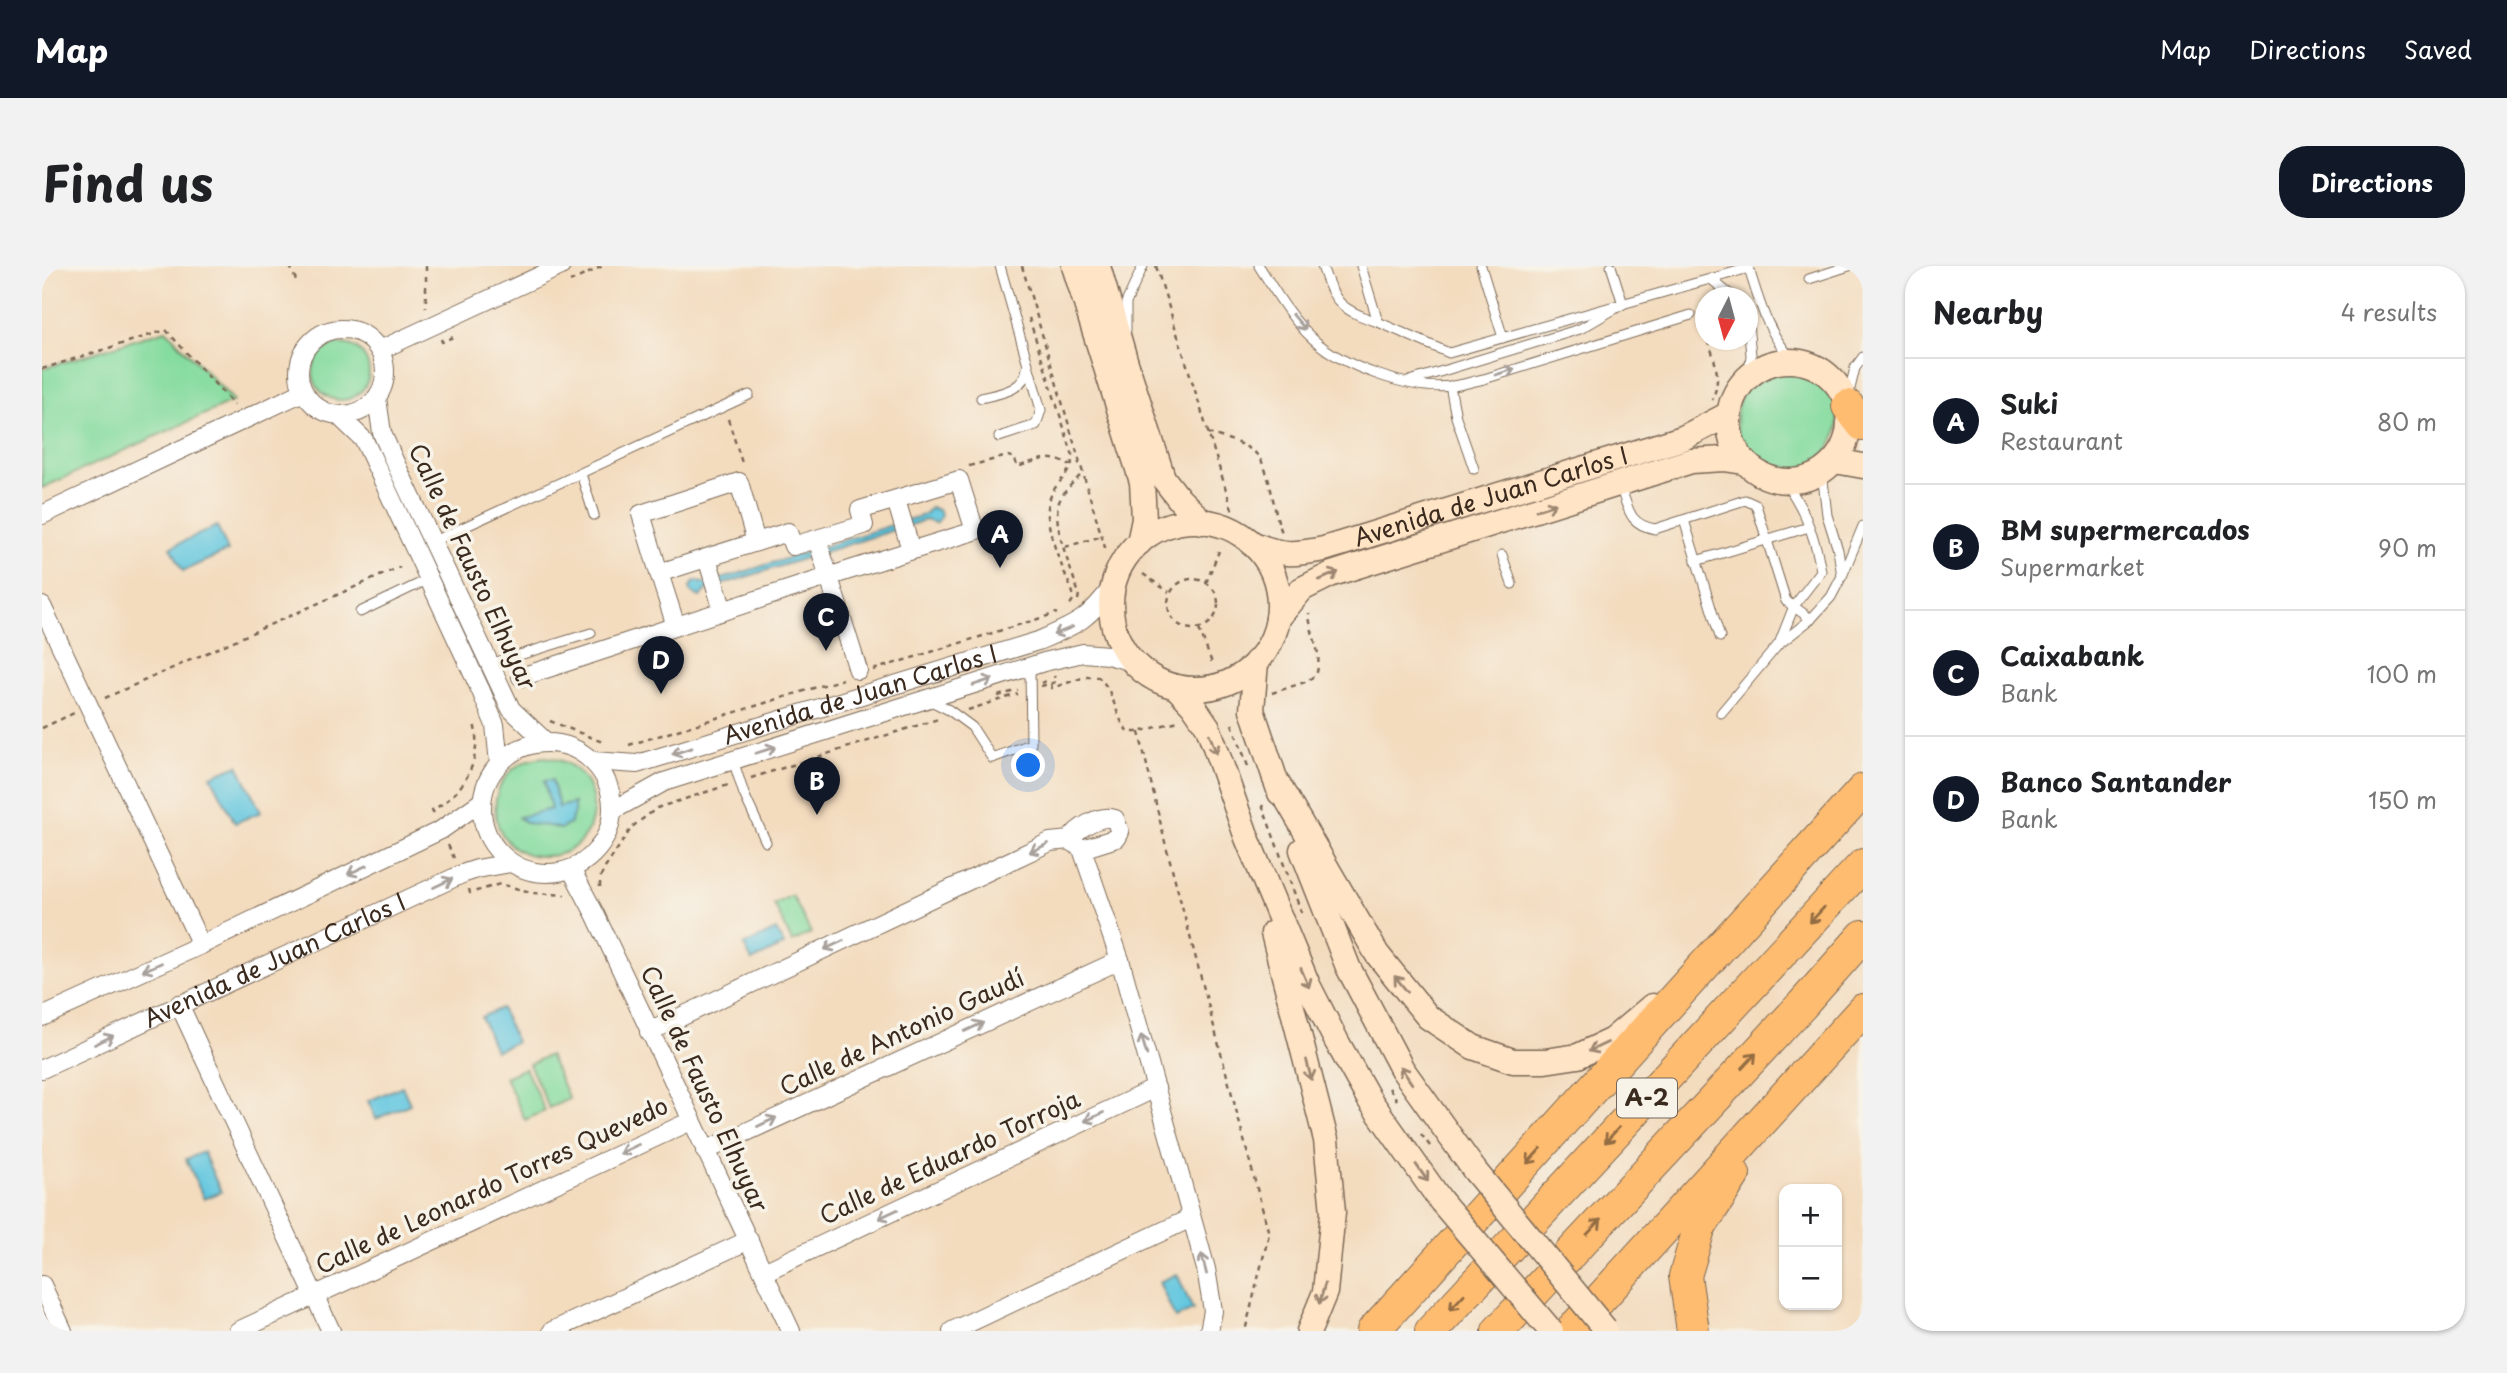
<!DOCTYPE html>
<meta charset="utf-8">
<style>
:root{--surface:#fff;--page:#f2f2f2;--text:#202124;--muted:#757577;--line:#e0e0e0;--accent:#111827}
body{margin:0;font-family:"Playpen Sans",sans-serif;background:var(--page);color:var(--text)}
.controls{position:absolute;right:21px;bottom:21px;display:grid;overflow:hidden;border-radius:14px;box-shadow:0 2px 5px #0004}
.controls button{width:63px;height:63px;display:grid;place-items:center;padding:0;border:0;border-bottom:2px solid var(--line);background:var(--surface);color:var(--text);font:35px sans-serif}
.compass{position:absolute;left:1653px;top:21px;width:63px;height:63px;border-radius:50%;background:var(--surface);box-shadow:0 2px 5px #0004;rotate:186deg}
.you{position:absolute;left:987px;top:500px;width:24px;height:24px;margin:-18px;border:5px solid #fff;border-radius:50%;background:#1a73e8;box-shadow:0 0 0 10px #1a73e833}
.badge{display:grid;place-items:center;width:46px;height:46px;border-radius:50%;background:var(--accent);color:#fff;font-size:23px;font-weight:700}
.pin{position:absolute;translate:-50% -58px;filter:drop-shadow(0 2px 4px #0008)}
.pin::after{content:'';position:absolute;top:37px;width:24px;height:21px;background:inherit;clip-path:polygon(0 0,100% 0,50% 100%)}
.list{margin:0;padding:0;list-style:none}
h2{display:flex;justify-content:space-between;align-items:center;height:91px;margin:0;padding:0 28px;font-size:30px}
h2 small{font-size:23px;font-weight:400;color:var(--muted)}
.list li{display:grid;grid-template-columns:46px 1fr auto;gap:21px;align-items:center;box-sizing:border-box;height:126px;padding:0 28px;border-top:2px solid var(--line)}
.list b{display:block;font-size:26px;white-space:nowrap}
.list p{margin:0;font-size:23px;white-space:nowrap;color:var(--muted)}
.list em{font-size:23px;font-style:normal;color:var(--muted)}
.map{position:relative;flex:none;width:1821px;height:1065px;overflow:hidden;border-radius:28px}
header{display:flex;align-items:center;gap:42px;box-sizing:border-box;height:98px;padding:0 35px;background:var(--accent);color:#fff}
header strong{font-size:33px}
nav{display:flex;gap:38px;margin-inline-start:auto;font-size:24px}
.intro{display:flex;align-items:center;justify-content:space-between;box-sizing:border-box;height:168px;padding:0 42px}
h1{margin:0;font-size:49px}
.button{padding:18px 32px;border-radius:28px;background:var(--accent);color:#fff;font-size:24px;font-weight:700}
main{display:flex;gap:42px;padding:0 42px}
aside{flex:1;background:var(--surface);border-radius:28px;box-shadow:0 2px 5px #0004}
.map>svg:first-child{display:block}
</style>
<header>
<strong>Map</strong>
<nav><a>Map</a><a>Directions</a><a>Saved</a></nav>
</header>
<div class="intro"><h1>Find us</h1><a class="button">Directions</a></div>
<main>
<div class="map">
<svg width="1821" height="1065" viewBox="0 0 1821 1065">
<rect width="100%" height="100%" fill="#f7f3e8"/>
<filter id="ink" filterUnits="userSpaceOnUse"><feTurbulence type="fractalNoise" baseFrequency=".0143" numOctaves="2"/><feDisplacementMap in="SourceGraphic" scale="14" xChannelSelector="R" yChannelSelector="G"/><feConvolveMatrix kernelMatrix="1 2 1 2 8 2 1 2 1" color-interpolation-filters="sRGB"/></filter>
<filter id="wash" filterUnits="userSpaceOnUse"><feTurbulence type="fractalNoise" baseFrequency=".00686" numOctaves="4" result="noise"/><feDisplacementMap in="SourceGraphic" scale="28" xChannelSelector="R" yChannelSelector="G"/><feGaussianBlur stdDeviation="1.57" result="paint"/><feColorMatrix in="noise" values="0 0 0 0 0 0 0 0 0 0 0 0 0 0 0 0 0 1.4 0 .05"/><feComposite in="paint" operator="in"/></filter>
<g filter="url(#wash)">
<rect width="100%" height="100%" fill="#f3dbbe"/>
<g fill="#84db9f" stroke="#60825e" stroke-width="2" fill-rule="evenodd">
<path d="M 124,64 L 192,135 L 0,222 L 0,103 Z"/>
<circle cx="299" cy="106" r="28"/>
<circle cx="1745" cy="153" r="51"/>
<path d="M 503,491 C 570,498 565,591 501,590 C 438,590 436,496 503,491 ZM 510,514 L 517,541 L 532,537 L 518,563 C 502,556 492,560 477,552 L 509,543 Z"/>
<path d="M 750,629 L 769,667 L 750,676 L 732,638 Z"/>
<path d="M 507,789 L 527,833 L 507,842 L 487,798 Z"/>
<path d="M 483,802 L 503,845 L 483,854 L 463,811 Z"/>
</g>
<g fill="#61c6df" stroke="#4e787e" stroke-width="2">
<path d="M 889,241 L 898,245 L 899,251 L 894,257 L 883,254 L 666,323 L 658,331 L 649,326 L 648,321 L 653,315 L 664,318 L 882,249 Z"/>
<path d="M 175,260 L 186,285 L 141,305 L 129,281 Z"/>
<path d="M 196,499 L 219,546 L 193,557 L 169,510 Z"/>
<path d="M 510,514 L 517,541 L 532,537 L 532,546 L 528,558 L 518,563 C 504,556 487,563 477,551 L 509,543 L 502,515 Z"/>
<path d="M 734,664 L 742,679 L 710,695 L 702,679 Z"/>
<path d="M 459,742 L 474,776 L 453,785 L 439,751 Z"/>
<path d="M 360,820 L 368,838 L 334,853 L 326,835 Z"/>
<path d="M 161,886 L 179,926 L 162,933 L 144,893 Z"/>
<path d="M 1135,1008 L 1151,1044 L 1133,1052 L 1117,1016 Z"/>
</g>
</g>
<g filter="url(#ink)">
<g fill="none" stroke-linecap="round" stroke-linejoin="round">
<defs>
<g id="lane">
<path d="M 1217,0 C 1233,25 1249,53 1271,73 C 1301,101 1370,125 1410,120 C 1421,119 1431,115 1442,113 L 1649,49"/>
<path d="M 1280,0 C 1292,37 1299,44 1336,56"/>
<path d="M 1319,0 L 1336,56 L 1407,87 L 1707,2"/>
<path d="M 1439,0 L 1461,72"/>
<path d="M 1706,0 C 1718,37 1724,65 1751,94"/>
<path d="M 1669,13 L 1692,32"/>
<path d="M 1767,13 L 1807,0"/>
<path d="M 1706,58 L 1709,89 L 1707,109"/>
<path d="M 1084,64 L 1084,37 L 1101,0"/>
<path d="M 1368,115 L 1538,63 L 1581,38 L 1569,0"/>
<path d="M 1408,120 L 1414,151 L 1432,203"/>
<path d="M 939,132 C 959,127 982,125 985,102"/>
<path d="M 1805,135 L 1813,102 L 1821,91"/>
<path d="M 957,171 L 994,159 L 999,144 L 958,0"/>
<path d="M 539,208 L 552,249"/>
<path d="M 1578,220 C 1587,243 1586,258 1613,263 L 1703,234 L 1714,239 L 1744,335 L 1769,353"/>
<path d="M 1642,254 L 1678,371"/>
<path d="M 390,276 L 707,129"/>
<path d="M 1460,289 L 1470,318"/>
<path d="M 1654,295 L 1767,261"/>
<path d="M 1801,308 L 1821,260"/>
<path d="M 318,346 L 387,313"/>
<path d="M 1737,378 L 1752,340 L 1779,305 C 1774,273 1762,242 1743,216"/>
<path d="M 448,398 L 549,367"/>
<path d="M 887,434 L 907,444 L 930,461 L 950,492 L 989,478 L 988,401"/>
<path d="M 1679,447 L 1736,379 L 1769,353 L 1789,331 L 1800,310 L 1796,284 L 1785,249 L 1780,206"/>
<path d="M 691,494 L 702,528 L 724,576"/>
</g>
<g id="street">
<circle cx="300" cy="106" r="43"/>
<path d="M 338,84 L 519,0"/>
<path d="M 335,132 L 340,167 L 351,192 L 469,443 L 505,477"/>
<path d="M 297,150 L 322,174 L 439,425 L 453,459 L 457,497"/>
<path d="M 854,234 L 869,284"/>
<path d="M 0,249 L 261,126"/>
<path d="M 775,273 L 816,404"/>
<path d="M 665,292 L 681,345"/>
<path d="M 617,307 L 599,248 L 697,216 L 714,276"/>
<path d="M 0,340 L 159,679"/>
<path d="M 479,411 C 630,362 780,311 933,265 L 917,214 L 818,244 L 822,259 L 751,280 L 746,266 L 617,307 L 634,360"/>
<circle cx="505" cy="542" r="65"/>
<path id="s1" d="M 551,495 L 595,498 L 996,375 C 1035,358 1045,355 1071,320"/>
<path d="M 570,545 L 622,516 L 1002,396 L 1041,387 L 1066,389 L 1091,396"/>
<path d="M 1028,574 C 1035,562 1058,548 1073,553 L 1078,566 L 1075,572 L 1040,583"/>
<path d="M 529,603 L 553,648 L 749,1065"/>
<path d="M 137,738 L 289,1065"/>
<path d="M 0,751 L 159,679 L 399,564 L 439,536"/>
<path d="M 607,766 L 1008,576 L 1028,574 L 1040,583 L 1078,694 L 1164,1003 L 1171,1045 L 1167,1065"/>
<path id="s2" d="M 0,803 L 420,608 L 435,603 L 469,597"/>
<path d="M 663,885 L 1078,694"/>
<path d="M 722,1006 L 1114,822"/>
<path d="M 0,1019 L 21,1065"/>
<path d="M 196,1065 L 649,855"/>
<path d="M 510,1065 L 707,974"/>
<path d="M 910,1065 L 1149,952"/>
</g>
<g id="secondary">
<path d="M 1032,0 L 1100,216 L 1102,253 L 1097,277"/>
<path d="M 1056,0 L 1084,97 L 1121,212 L 1138,234 L 1161,256"/>
<circle cx="1747" cy="155" r="60"/>
<path d="M 1793,195 L 1821,200"/>
<circle cx="1153" cy="339" r="84"/>
<path id="s3" d="M 1209,277 C 1240,290 1250,289 1282,283 L 1641,172 L 1687,148"/>
<path d="M 1236,352 L 1260,323 L 1290,308 L 1649,195 L 1682,193 L 1702,196"/>
<path d="M 1214,396 L 1210,444 L 1238,527"/>
<path d="M 1134,421 L 1151,439 L 1166,461 L 1205,572 L 1266,719 L 1295,776 L 1327,833 L 1399,935"/>
<path d="M 1233,513 L 1335,688 L 1386,751 L 1431,781 L 1471,795 L 1503,795 L 1536,790 L 1570,774 L 1610,740"/>
<path d="M 1260,584 L 1306,701 L 1360,803 L 1433,905"/>
<path d="M 1231,667 L 1284,874 L 1291,946 L 1283,1026 L 1267,1065"/>
</g>
<g id="highway">
<path d="M 1806,140 L 1821,159"/>
<path d="M 1331,1065 L 1821,524"/>
<path d="M 1389,1065 L 1821,599"/>
<path d="M 1456,1065 L 1760,739 L 1821,670"/>
<path d="M 1529,1065 L 1821,744"/>
<path d="M 1651,1065 L 1643,1010 L 1657,963 L 1692,908"/>
</g>
</defs>
<use href="#lane" stroke="#7b6856" stroke-width="11"/>
<use href="#street" stroke="#7b6856" stroke-width="20"/>
<use href="#secondary" stroke="#7b6856" stroke-width="27"/>
<use href="#highway" stroke="#7b6856" stroke-width="34"/>
<g stroke="#7b6856" stroke-width="2.5" stroke-dasharray="5 5" stroke-linecap="butt">
<path d="M 248,0 L 254,14"/>
<path d="M 384,0 L 384,42"/>
<path d="M 980,0 L 1064,285"/>
<path d="M 1114,0 L 1191,246"/>
<path d="M 528,16 L 561,0"/>
<path d="M 987,52 L 1031,190 C 1029,211 1014,214 1008,232 C 999,258 1021,302 1031,327 L 1031,334 L 1027,340"/>
<path d="M 1660,55 L 1664,65"/>
<path d="M 399,73 L 400,76 L 411,71"/>
<path d="M 1666,74 C 1673,95 1680,112 1670,134"/>
<path d="M 0,103 L 124,64 L 192,139"/>
<path d="M 686,153 L 701,200"/>
<path d="M 1166,167 C 1181,172 1198,176 1211,185 C 1230,199 1230,246 1240,266"/>
<path d="M 927,200 L 966,190 L 973,192 L 975,201 C 994,195 1008,187 1026,199 L 1038,197"/>
<path d="M 1023,281 L 1060,270"/>
<path d="M 1101,308 L 1127,326"/>
<circle cx="1151" cy="338" r="25"/>
<path d="M 1164,317 L 1177,285"/>
<path d="M 1036,334 L 1037,328 C 1030,305 1009,258 1017,236 C 1022,224 1033,215 1042,206"/>
<path d="M 1157,363 L 1170,397"/>
<path d="M 831,404 L 1015,347"/>
<path d="M 999,417 L 1007,414"/>
<path d="M 1009,418 L 1010,422 L 1043,411 L 1056,411 C 1073,425 1072,449 1086,466 L 1097,466 L 1136,455"/>
<path d="M 999,420 L 1014,416 L 1012,410"/>
<path d="M 1230,427 L 1263,416 L 1274,409 C 1282,386 1268,371 1267,347"/>
<path d="M 956,430 L 976,424"/>
<path d="M 63,432 L 358,301"/>
<path d="M 926,444 L 976,428"/>
<path d="M 508,455 L 563,477"/>
<path d="M 1190,458 L 1207,503"/>
<path d="M 0,462 L 32,447"/>
<path d="M 1097,466 L 1123,576 L 1227,968 L 1203,1065"/>
<path d="M 587,479 L 801,413"/>
<path d="M 709,512 L 896,453"/>
<path d="M 1220,539 L 1260,648"/>
<path d="M 392,547 L 390,544 C 422,528 441,493 432,457"/>
<path d="M 406,579 L 412,592"/>
<path d="M 558,621 L 558,612 L 563,602 L 590,561 L 615,542 L 686,519"/>
<path d="M 427,623 L 428,627 L 458,618 L 492,627 L 523,629"/>
<path d="M 1347,822 L 1355,834"/>
<path d="M 1379,868 L 1388,880"/>
</g>
<use href="#lane" stroke="#fff" stroke-width="9"/>
<use href="#street" stroke="#fff" stroke-width="18"/>
<use href="#secondary" stroke="#ffe4c6" stroke-width="24"/>
<use href="#highway" stroke="#febc70" stroke-width="32"/>
<defs>
<g id="secondary-bridge">
<path d="M 1433,905 L 1563,1063"/>
<path d="M 1399,935 L 1509,1065"/>
</g>
</defs>
<use href="#secondary-bridge" stroke="#7b6856" stroke-width="27" stroke-linecap="butt"/>
<use href="#secondary-bridge" stroke="#ffe4c6" stroke-width="24"/>
</g>
<defs><path id="oneway-shaft" d="M-6 0H5M1.5-3L5.5 0L1.5 3" fill="none" stroke-width="1.6" stroke-linecap="round" stroke-linejoin="round" transform="scale(1.75)"/></defs>
<g stroke="#a79f9a">
<use href="#oneway-shaft" transform="translate(1257 56) rotate(50)"/>
<use href="#oneway-shaft" transform="translate(1463 106) rotate(-17)"/>
<use href="#oneway-shaft" transform="translate(1021 365) rotate(158)"/>
<use href="#oneway-shaft" transform="translate(941 416) rotate(-18)"/>
<use href="#oneway-shaft" transform="translate(724 484) rotate(-18)"/>
<use href="#oneway-shaft" transform="translate(640 485) rotate(163)"/>
<use href="#oneway-shaft" transform="translate(997 582) rotate(155)"/>
<use href="#oneway-shaft" transform="translate(315 604) rotate(154)"/>
<use href="#oneway-shaft" transform="translate(401 617) rotate(-25)"/>
<use href="#oneway-shaft" transform="translate(792 679) rotate(155)"/>
<use href="#oneway-shaft" transform="translate(110 701) rotate(156)"/>
<use href="#oneway-shaft" transform="translate(932 761) rotate(-25)"/>
<use href="#oneway-shaft" transform="translate(62 774) rotate(-25)"/>
<use href="#oneway-shaft" transform="translate(1102 779) rotate(-106)"/>
<use href="#oneway-shaft" transform="translate(1052 851) rotate(155)"/>
<use href="#oneway-shaft" transform="translate(725 856) rotate(-25)"/>
<use href="#oneway-shaft" transform="translate(587 883) rotate(155)"/>
<use href="#oneway-shaft" transform="translate(846 948) rotate(155)"/>
<use href="#oneway-shaft" transform="translate(1162 998) rotate(-104)"/>
</g>
<g stroke="#9d8772">
<use href="#oneway-shaft" transform="translate(1504 241) rotate(-17)"/>
<use href="#oneway-shaft" transform="translate(1287 310) rotate(-23)"/>
<use href="#oneway-shaft" transform="translate(1171 478) rotate(70)"/>
<use href="#oneway-shaft" transform="translate(1263 712) rotate(67)"/>
<use href="#oneway-shaft" transform="translate(1359 718) rotate(-129)"/>
<use href="#oneway-shaft" transform="translate(1556 781) rotate(155)"/>
<use href="#oneway-shaft" transform="translate(1267 804) rotate(76)"/>
<use href="#oneway-shaft" transform="translate(1364 809) rotate(-124)"/>
<use href="#oneway-shaft" transform="translate(1380 907) rotate(55)"/>
<use href="#oneway-shaft" transform="translate(1280 1028) rotate(106)"/>
</g>
<g stroke="#936c43">
<use href="#oneway-shaft" transform="translate(1775 649) rotate(133)"/>
<use href="#oneway-shaft" transform="translate(1707 795) rotate(-47)"/>
<use href="#oneway-shaft" transform="translate(1570 869) rotate(133)"/>
<use href="#oneway-shaft" transform="translate(1492 890) rotate(132)"/>
<use href="#oneway-shaft" transform="translate(1552 961) rotate(-47)"/>
<use href="#oneway-shaft" transform="translate(1415 1036) rotate(133)"/>
</g>
</g>
<g text-anchor="middle" stroke-width="7" stroke-linejoin="round" paint-order="stroke">
<rect fill="#f7f3e8" stroke="#73665b" stroke-width="2" x="1575" y="812.5" width="60" height="39" rx="5"/>
<g font-size="23" font-weight="bold" fill="#3b2a1e">
<text x="1605" y="840">A-2</text>
</g>
<g font-size="24" fill="#3b2a1e" stroke="#f7f3e8">
<text dy="8" stroke="none"><textPath href="#s3" startOffset="250">Avenida de Juan Carlos I</textPath></text>
<text transform="translate(430 301) rotate(65)" y="8">Calle de Fausto Elhuyar</text>
<text dy="8" stroke="none"><textPath href="#s1" startOffset="278">Avenida de Juan Carlos I</textPath></text>
<text dy="8" stroke="none"><textPath href="#s2" startOffset="257">Avenida de Juan Carlos I</textPath></text>
<text transform="translate(860 767) rotate(-25)" y="8">Calle de Antonio Gaudí</text>
<text transform="translate(662 823) rotate(65)" y="8">Calle de Fausto Elhuyar</text>
<text transform="translate(908 892) rotate(-25)" y="8">Calle de Eduardo Torroja</text>
<text transform="translate(450 920) rotate(-25)" y="8">Calle de Leonardo Torres Quevedo</text>
</g>
</g>
</svg>
<div class="controls">
<button>+</button>
<button>−</button>
</div>
<svg class="compass" viewBox="-18 -18 36 36"><path d="M0-13l5 13h-10z" fill="#e53935"/><path d="M0 13l5-13h-10z" fill="#757577"/></svg>
<div class="you"></div>
<div class="pin badge" style="left:958px;top:302px">A</div>
<div class="pin badge" style="left:775px;top:549px">B</div>
<div class="pin badge" style="left:784px;top:385px">C</div>
<div class="pin badge" style="left:619px;top:428px">D</div>
</div>
<aside>
<h2>Nearby<small>4 results</small></h2>
<ul class="list">
<li><span class="badge">A</span><div><b>Suki</b><p>Restaurant</p></div><em>80 m</em></li>
<li><span class="badge">B</span><div><b>BM supermercados</b><p>Supermarket</p></div><em>90 m</em></li>
<li><span class="badge">C</span><div><b>Caixabank</b><p>Bank</p></div><em>100 m</em></li>
<li><span class="badge">D</span><div><b>Banco Santander</b><p>Bank</p></div><em>150 m</em></li>
</ul>
</aside>
</main>
